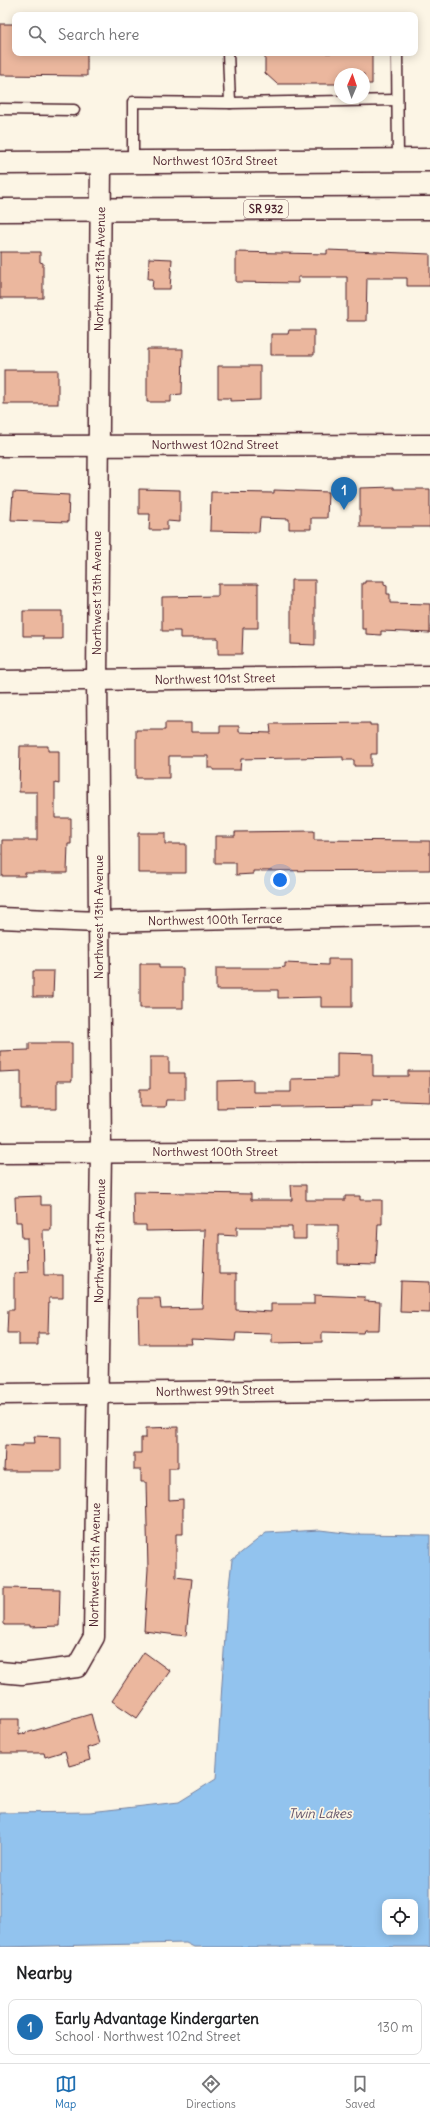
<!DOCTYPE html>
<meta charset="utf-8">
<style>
:root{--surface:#fff;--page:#f6f6f6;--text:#202124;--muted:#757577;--line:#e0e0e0;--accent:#1f6fb2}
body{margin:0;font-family:Delius,sans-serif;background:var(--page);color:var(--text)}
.controls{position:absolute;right:12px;bottom:12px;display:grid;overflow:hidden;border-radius:8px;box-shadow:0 2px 10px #0003}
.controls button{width:36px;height:36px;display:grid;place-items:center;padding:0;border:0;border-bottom:1px solid var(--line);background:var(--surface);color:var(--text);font:20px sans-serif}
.compass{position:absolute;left:334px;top:68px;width:36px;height:36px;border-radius:50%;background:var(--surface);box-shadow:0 2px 10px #0003;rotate:2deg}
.you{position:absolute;left:280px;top:880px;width:14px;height:14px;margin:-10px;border:3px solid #fff;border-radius:50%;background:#1a73e8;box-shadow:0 0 0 6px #1a73e833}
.badge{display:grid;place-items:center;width:26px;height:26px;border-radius:50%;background:var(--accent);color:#fff;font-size:13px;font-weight:700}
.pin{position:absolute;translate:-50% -33px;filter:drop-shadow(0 1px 2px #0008)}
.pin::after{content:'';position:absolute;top:21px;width:14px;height:12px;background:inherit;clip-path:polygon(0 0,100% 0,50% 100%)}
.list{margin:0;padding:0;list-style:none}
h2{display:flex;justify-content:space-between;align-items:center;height:52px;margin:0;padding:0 16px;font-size:17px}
h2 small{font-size:13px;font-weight:400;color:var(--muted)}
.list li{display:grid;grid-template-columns:26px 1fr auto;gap:12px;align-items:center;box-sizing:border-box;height:56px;margin:0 8px 8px;padding:0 8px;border:1px solid var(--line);border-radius:8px}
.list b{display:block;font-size:15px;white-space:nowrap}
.list p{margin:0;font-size:13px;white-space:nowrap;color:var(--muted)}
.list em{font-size:13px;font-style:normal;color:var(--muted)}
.icon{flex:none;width:22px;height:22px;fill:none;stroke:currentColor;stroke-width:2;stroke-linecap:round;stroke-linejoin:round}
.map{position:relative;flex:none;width:430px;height:1947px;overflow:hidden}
.search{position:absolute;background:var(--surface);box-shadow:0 2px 10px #0003;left:12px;right:12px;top:12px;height:44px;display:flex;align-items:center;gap:10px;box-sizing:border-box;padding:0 14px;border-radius:8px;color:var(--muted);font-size:15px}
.sheet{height:116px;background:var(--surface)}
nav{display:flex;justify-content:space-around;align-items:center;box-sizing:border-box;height:56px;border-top:1px solid var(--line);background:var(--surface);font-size:11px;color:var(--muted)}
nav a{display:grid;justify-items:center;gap:2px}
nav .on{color:var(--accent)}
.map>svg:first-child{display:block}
</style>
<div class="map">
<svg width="430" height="1947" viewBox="0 0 430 1947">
<rect width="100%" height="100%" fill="#fcf5e5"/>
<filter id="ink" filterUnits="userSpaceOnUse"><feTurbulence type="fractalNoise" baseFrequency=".025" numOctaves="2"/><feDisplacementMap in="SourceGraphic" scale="8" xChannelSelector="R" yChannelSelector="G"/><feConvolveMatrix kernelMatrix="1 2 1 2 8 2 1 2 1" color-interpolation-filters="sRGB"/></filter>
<g filter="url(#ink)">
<path fill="#92c3ee" stroke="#7581a0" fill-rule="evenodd" d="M 320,1530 L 353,1534 L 430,1535 L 430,1947 L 194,1947 L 186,1943 L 0,1947 L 0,1813 L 90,1812 L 179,1802 L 216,1779 L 227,1604 L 232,1560 L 266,1533 ZM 385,1902 L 415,1902 L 415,1932 L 385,1932 Z"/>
<g fill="#ebb79e" stroke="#4a1f2b">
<path d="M 0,24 L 15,24 L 15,53 L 87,53 L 87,76 L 0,75 Z"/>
<path d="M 265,53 L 372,53 L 372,84 L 364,84 L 364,74 L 340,74 L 340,84 L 277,84 L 265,73 Z"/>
<path d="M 327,250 L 430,254 L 430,286 L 407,286 L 407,278 L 367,278 L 366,321 L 347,321 L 347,277 L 298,277 L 298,283 L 236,282 L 236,252 L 327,254 Z"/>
<path d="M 0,252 L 40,252 L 40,262 L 43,263 L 43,298 L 0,298 Z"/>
<path d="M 149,258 L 172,259 L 170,289 L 152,289 L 153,279 L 148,279 Z"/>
<path d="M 289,330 L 314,330 L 314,355 L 271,355 L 271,334 L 288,334 Z"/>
<path d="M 147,349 L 183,349 L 182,394 L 171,395 L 171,402 L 147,402 Z"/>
<path d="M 218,366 L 260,366 L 260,400 L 230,401 L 230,398 L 218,398 Z"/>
<rect x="4" y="370" width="54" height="34"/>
<path d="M 394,487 L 394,489 L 430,489 L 430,527 L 360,527 L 360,488 Z"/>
<path d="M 139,489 L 180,490 L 180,522 L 167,521 L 167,530 L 149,530 L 150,514 L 139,514 Z"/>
<path d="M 274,490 L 328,492 L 327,518 L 311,518 L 311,529 L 289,529 L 289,519 L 260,518 L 259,532 L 210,531 L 211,492 L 274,493 Z"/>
<path d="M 13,492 L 69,495 L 68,522 L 11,520 Z"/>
<path d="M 291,580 L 315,580 L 315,645 L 291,644 Z"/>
<path d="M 365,581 L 384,581 L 384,584 L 387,585 L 387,594 L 390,594 L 390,603 L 430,604 L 430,633 L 381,631 L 381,635 L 366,634 L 366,629 L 362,629 L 362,583 L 365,583 Z"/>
<path d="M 218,584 L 258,584 L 258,628 L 243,628 L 242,654 L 218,654 L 218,638 L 180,638 L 180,631 L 162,631 L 162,597 L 218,596 Z"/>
<path d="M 23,611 L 62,611 L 62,639 L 43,639 L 43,636 L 23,636 Z"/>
<path d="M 165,723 L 191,723 L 191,732 L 220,732 L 220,726 L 239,726 L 239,732 L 271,733 L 270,724 L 370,723 L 370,725 L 377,725 L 377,754 L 371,754 L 371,766 L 354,766 L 354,760 L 343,760 L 343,757 L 241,759 L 240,770 L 213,770 L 213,768 L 208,768 L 208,756 L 169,756 L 169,778 L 136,778 L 136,730 L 165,730 Z"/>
<path d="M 20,746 L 48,746 L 48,751 L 59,751 L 59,784 L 55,783 L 55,818 L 71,818 L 71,844 L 68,844 L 67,873 L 25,873 L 25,876 L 2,876 L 2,840 L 37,840 L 37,792 L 19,792 Z"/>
<path d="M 314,831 L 314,840 L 430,841 L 430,870 L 253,871 L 253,874 L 236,875 L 236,863 L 215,863 L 215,836 L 235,836 L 235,832 Z"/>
<path d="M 138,833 L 165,833 L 165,844 L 186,844 L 186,873 L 138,873 Z"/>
<path d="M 328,959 L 352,959 L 352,1007 L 321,1007 L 321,997 L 278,998 L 278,990 L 216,990 L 216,968 L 278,968 L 285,967 L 285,963 L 328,965 Z"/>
<path d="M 140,964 L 159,964 L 159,968 L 183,968 L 183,1008 L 140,1008 Z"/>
<path d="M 33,971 L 54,971 L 53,997 L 33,997 Z"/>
<path d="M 29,1043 L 72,1043 L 72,1081 L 57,1081 L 57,1109 L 21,1109 L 21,1071 L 0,1072 L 0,1051 L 29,1050 Z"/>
<path d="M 337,1053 L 373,1054 L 373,1076 L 408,1076 L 408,1071 L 430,1071 L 430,1102 L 372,1100 L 372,1106 L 217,1108 L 217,1081 L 253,1080 L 253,1092 L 291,1092 L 291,1079 L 337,1078 Z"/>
<path d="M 150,1057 L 169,1057 L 169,1073 L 185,1073 L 185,1100 L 166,1100 L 165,1107 L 140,1107 L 140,1089 L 150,1089 Z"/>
<path d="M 291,1185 L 306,1185 L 306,1200 L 345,1200 L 345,1196 L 360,1196 L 360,1200 L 382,1200 L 382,1224 L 378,1224 L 376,1265 L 338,1264 L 338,1225 L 306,1225 L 306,1239 L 292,1239 L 292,1227 L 237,1227 L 237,1236 L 219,1235 L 219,1274 L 236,1274 L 236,1310 L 271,1312 L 271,1304 L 314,1304 L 314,1295 L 365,1297 L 365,1301 L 380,1302 L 379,1330 L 364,1330 L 363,1333 L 322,1332 L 322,1342 L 272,1343 L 272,1334 L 236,1333 L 235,1341 L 191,1339 L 192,1344 L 139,1344 L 138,1298 L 160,1298 L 161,1309 L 202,1308 L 205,1230 L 146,1231 L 146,1225 L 134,1225 L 133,1192 L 251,1194 L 251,1200 L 292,1200 Z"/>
<path d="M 41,1196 L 41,1205 L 51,1205 L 51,1230 L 43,1230 L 44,1275 L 63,1275 L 63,1298 L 49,1298 L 48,1333 L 38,1333 L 38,1345 L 19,1345 L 19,1333 L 7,1333 L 8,1310 L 14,1310 L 14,1273 L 28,1272 L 27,1238 L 22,1238 L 21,1222 L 16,1222 L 15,1197 Z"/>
<path d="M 401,1281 L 430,1282 L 430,1313 L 400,1312 Z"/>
<path d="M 178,1427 L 178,1468 L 169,1468 L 169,1500 L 183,1499 L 183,1534 L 176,1534 L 176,1577 L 192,1579 L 186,1636 L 144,1631 L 148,1569 L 146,1482 L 141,1482 L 141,1470 L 134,1470 L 134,1453 L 141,1453 L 141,1438 L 146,1438 L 146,1428 Z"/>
<path d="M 34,1436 L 61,1437 L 61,1471 L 4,1471 L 5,1445 L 23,1446 L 23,1443 L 35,1443 Z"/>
<path d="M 4,1588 L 60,1589 L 59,1626 L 30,1627 L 30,1625 L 4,1625 Z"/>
<path d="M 144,1652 L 170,1671 L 137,1718 L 112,1701 Z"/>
<path d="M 91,1714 L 99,1744 L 87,1748 L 90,1760 L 69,1766 L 65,1751 L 45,1757 L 44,1753 L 0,1753 L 0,1719 L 19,1719 L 19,1735 Z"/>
</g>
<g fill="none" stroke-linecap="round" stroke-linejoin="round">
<defs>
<g id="service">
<path d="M 397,53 L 398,160"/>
<path d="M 230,103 L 397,100"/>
<path d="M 0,109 L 74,110"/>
<path d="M 133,162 L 133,102 L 230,103 L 228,53"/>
</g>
<g id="minor">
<path d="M 0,446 L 430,445"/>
<path d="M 0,681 L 430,676"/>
<path d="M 0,918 L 98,922 L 430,915"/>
<path d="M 0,1153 L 430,1151"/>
<path d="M 0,1394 L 430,1389"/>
<path d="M 0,1672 L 22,1674 L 77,1667 L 94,1637 L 101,1152 L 97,680 L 101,162"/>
</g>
<g id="primary">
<path d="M 0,163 L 430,160"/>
<path d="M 0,210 L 430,208"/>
</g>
</defs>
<use href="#service" stroke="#4a1f2b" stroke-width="13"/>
<use href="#minor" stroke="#4a1f2b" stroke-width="23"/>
<use href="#primary" stroke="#4a1f2b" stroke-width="25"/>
<use href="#service" stroke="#fcf5e5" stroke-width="10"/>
<use href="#minor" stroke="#fcf5e5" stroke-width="20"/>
<use href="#primary" stroke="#fcf5e5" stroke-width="22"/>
</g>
</g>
<g text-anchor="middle" stroke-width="3.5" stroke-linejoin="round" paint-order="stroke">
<rect fill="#fcf5e5" stroke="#7f5f63" stroke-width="1" x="244" y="200" width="44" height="18" rx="3"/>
<g font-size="11" font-weight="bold" fill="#4a1f2b">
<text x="266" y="213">SR 932</text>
</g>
<g font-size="12" fill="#4a1f2b" stroke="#fcf5e5">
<text x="215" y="165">Northwest 103rd Street</text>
<text transform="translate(100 269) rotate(-89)" y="4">Northwest 13th Avenue</text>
<text x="215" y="449">Northwest 102nd Street</text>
<text transform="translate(97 593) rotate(-90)" y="4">Northwest 13th Avenue</text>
<text transform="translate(215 679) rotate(-1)" y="4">Northwest 101st Street</text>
<text transform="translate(99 917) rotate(-90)" y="4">Northwest 13th Avenue</text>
<text transform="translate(215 920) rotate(-1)" y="4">Northwest 100th Terrace</text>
<text x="215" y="1156">Northwest 100th Street</text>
<text transform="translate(100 1241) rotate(-89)" y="4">Northwest 13th Avenue</text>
<text transform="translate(215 1391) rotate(-1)" y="4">Northwest 99th Street</text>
<text transform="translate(95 1565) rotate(-89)" y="4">Northwest 13th Avenue</text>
</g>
<g font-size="13" font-style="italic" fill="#605066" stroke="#fcf5e5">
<text x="320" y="1818">Twin Lakes</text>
</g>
</g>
</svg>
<div class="controls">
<button><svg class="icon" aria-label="locate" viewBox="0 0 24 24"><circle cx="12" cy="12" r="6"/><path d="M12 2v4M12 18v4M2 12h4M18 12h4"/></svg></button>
</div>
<svg class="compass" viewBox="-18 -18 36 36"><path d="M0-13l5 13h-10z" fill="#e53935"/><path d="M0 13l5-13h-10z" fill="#757577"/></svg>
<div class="you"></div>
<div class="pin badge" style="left:344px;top:510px">1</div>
<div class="search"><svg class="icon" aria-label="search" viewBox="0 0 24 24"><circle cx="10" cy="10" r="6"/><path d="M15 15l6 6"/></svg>Search here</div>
</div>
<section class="sheet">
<h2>Nearby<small></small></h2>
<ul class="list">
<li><span class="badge">1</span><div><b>Early Advantage Kindergarten</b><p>School · Northwest 102nd Street</p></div><em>130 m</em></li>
</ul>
</section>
<nav>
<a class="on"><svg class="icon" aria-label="map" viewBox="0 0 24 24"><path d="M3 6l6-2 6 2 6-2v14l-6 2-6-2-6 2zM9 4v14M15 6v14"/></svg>Map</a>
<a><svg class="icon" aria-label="directions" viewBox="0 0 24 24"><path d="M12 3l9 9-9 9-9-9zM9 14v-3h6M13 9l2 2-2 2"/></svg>Directions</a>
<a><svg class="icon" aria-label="saved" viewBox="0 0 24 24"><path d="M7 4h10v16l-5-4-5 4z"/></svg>Saved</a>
</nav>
